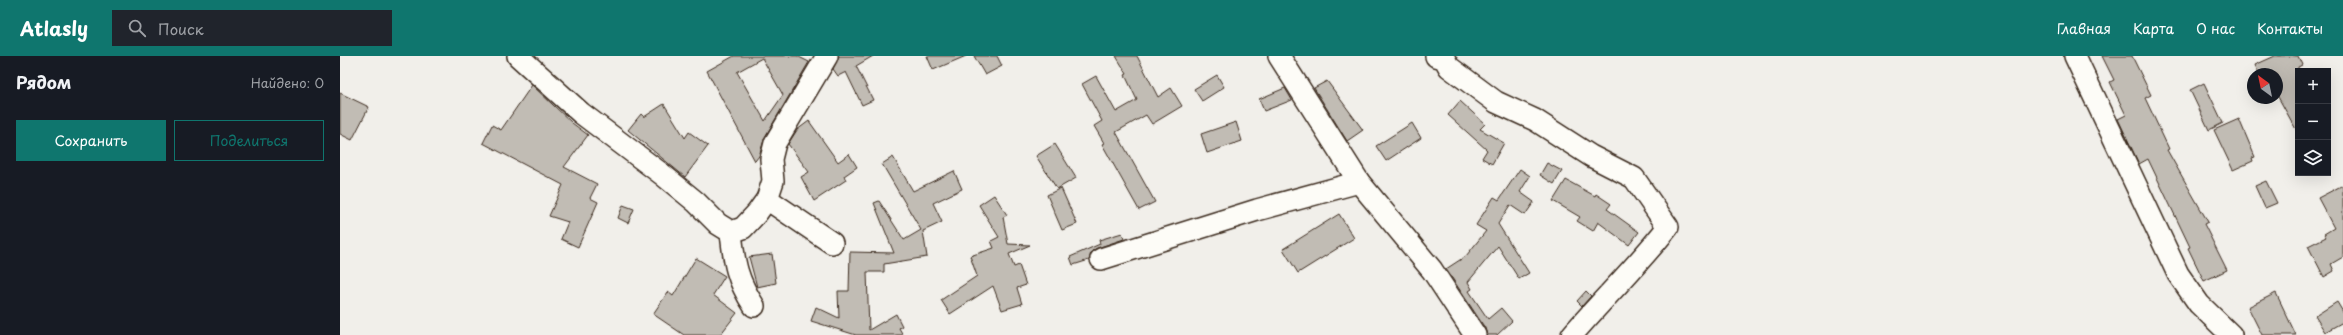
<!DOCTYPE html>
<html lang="ru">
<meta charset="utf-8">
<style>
:root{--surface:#171b24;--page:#20242c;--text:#f1f3f6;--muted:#9ea1a6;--line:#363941;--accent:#0f766e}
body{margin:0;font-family:"Playpen Sans",sans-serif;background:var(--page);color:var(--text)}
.controls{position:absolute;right:12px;top:12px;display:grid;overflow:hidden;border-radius:0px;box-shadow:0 4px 16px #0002}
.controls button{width:36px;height:36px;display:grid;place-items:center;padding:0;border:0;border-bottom:1px solid var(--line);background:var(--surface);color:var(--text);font:20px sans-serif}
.compass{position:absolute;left:1907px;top:12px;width:36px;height:36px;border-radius:50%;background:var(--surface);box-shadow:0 4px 16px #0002;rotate:327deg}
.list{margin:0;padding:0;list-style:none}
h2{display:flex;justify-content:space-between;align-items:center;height:52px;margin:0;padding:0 16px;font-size:17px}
h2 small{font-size:13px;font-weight:400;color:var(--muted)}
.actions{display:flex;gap:8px;padding:12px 16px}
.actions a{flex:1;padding:9px 0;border:1px solid var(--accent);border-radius:0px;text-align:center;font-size:14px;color:var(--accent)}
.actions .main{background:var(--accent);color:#fff}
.icon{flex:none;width:22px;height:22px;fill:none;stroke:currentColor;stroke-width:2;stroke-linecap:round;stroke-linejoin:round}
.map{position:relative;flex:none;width:2003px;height:279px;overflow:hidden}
header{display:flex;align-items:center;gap:24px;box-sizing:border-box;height:56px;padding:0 20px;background:var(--accent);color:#fff}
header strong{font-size:19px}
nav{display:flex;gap:22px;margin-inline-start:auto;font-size:14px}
.search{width:280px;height:36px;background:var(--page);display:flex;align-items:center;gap:10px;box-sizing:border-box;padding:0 14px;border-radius:0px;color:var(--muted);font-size:15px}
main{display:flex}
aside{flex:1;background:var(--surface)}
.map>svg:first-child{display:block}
</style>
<header>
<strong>Atlasly</strong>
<div class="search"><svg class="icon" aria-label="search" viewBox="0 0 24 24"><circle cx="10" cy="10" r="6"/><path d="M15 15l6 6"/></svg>Поиск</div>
<nav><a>Главная</a><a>Карта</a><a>О нас</a><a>Контакты</a></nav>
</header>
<main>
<aside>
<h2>Рядом<small>Найдено: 0</small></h2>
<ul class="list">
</ul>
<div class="actions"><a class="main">Сохранить</a><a>Поделиться</a></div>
</aside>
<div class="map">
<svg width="2003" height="279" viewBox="0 0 2003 279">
<rect width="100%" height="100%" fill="#f1efea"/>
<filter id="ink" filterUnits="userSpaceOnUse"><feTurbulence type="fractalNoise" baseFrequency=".025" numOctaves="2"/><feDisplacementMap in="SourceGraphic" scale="8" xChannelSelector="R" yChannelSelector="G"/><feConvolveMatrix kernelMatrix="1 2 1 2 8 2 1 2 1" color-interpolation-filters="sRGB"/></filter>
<g filter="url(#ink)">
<g fill="#c1bcb4" stroke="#3b2a1e" fill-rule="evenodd">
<path d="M 394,0 L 457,0 L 469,6 L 425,81 L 419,100 L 415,105 L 367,15 ZM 422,2 L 443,39 L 425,65 L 397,16 Z"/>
<path d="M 499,0 L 533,0 L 516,10 L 533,44 L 522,49 L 506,16 L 498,20 L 493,13 Z"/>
<path d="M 587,0 L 626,0 L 593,14 Z"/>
<path d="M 634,0 L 657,0 L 662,10 L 645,19 Z"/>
<path d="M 776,0 L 797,0 L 818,41 L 831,32 L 842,50 L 812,68 L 806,59 L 776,76 L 815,146 L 799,154 L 762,88 L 764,87 L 754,70 L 762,65 L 742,28 L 756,20 L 776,56 L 797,44 L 785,19 L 787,18 Z"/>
<path d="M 1762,0 L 1792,0 L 1811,39 L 1805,42 L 1829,93 L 1827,94 L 1868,166 L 1864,168 L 1887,214 L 1864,225 L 1848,192 L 1850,191 L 1808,103 L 1799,108 L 1778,63 L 1786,59 L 1770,26 L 1774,24 Z"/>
<path d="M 1935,0 L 1958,0 L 1962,9 L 1958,11 L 1958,77 L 1937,39 L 1937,18 L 1919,18 L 1915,9 Z"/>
<path d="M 877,19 L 884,31 L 862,45 L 854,33 Z"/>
<path d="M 987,25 L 1023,74 L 1007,85 L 974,32 Z"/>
<path d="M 1864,27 L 1883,67 L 1869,74 L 1850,34 Z"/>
<path d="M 192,29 L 232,67 L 248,79 L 224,111 L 257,128 L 250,142 L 258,146 L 238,191 L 221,183 L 228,166 L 209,160 L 223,129 L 143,87 L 152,69 L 161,74 Z"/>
<path d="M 945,32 L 952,44 L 924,55 L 919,43 Z"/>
<path d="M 0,37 L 29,51 L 12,84 L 0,78 Z"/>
<path d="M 1120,45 L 1145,68 L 1140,73 L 1164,87 L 1152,108 L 1142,102 L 1147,94 L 1108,59 Z"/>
<path d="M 324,48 L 345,82 L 349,76 L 368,90 L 345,121 L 288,74 L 301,58 L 304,61 Z"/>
<path d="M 1899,63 L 1915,101 L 1912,102 L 1913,105 L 1893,114 L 1874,74 Z"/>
<path d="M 469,65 L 498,106 L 509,98 L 517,111 L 504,120 L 506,124 L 474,145 L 461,121 L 469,116 L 448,88 L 457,74 Z"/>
<path d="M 896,66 L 902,85 L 867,97 L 861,78 Z"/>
<path d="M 1072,67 L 1081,82 L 1046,105 L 1036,90 Z"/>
<path d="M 715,88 L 736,122 L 717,133 L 696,100 Z"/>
<path d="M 553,101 L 573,135 L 614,115 L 622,133 L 593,147 L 602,166 L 583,175 L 587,201 L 544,208 L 544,216 L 527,216 L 529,274 L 556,258 L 562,270 L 559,272 L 563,279 L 516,279 L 471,265 L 476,251 L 499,262 L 498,235 L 509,235 L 510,196 L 554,197 L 534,147 L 539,145 L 564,184 L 581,174 L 542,108 Z"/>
<path d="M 1207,107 L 1222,115 L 1214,128 L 1200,119 Z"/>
<path d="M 1180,113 L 1190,120 L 1180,136 L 1194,146 L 1185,159 L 1170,149 L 1158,168 L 1189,217 L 1179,223 L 1158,190 L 1128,226 L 1132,233 L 1129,235 L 1148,263 L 1161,252 L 1172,265 L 1157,279 L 1147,279 L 1145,272 L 1106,213 L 1126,200 L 1146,175 L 1136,169 L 1154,141 L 1159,144 Z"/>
<path d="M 1226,124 L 1255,140 L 1256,138 L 1271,148 L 1267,153 L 1299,176 L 1289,189 L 1258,166 L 1253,175 L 1237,165 L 1240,161 L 1213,145 Z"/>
<path d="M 1926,125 L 1937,147 L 1925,152 L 1915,130 Z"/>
<path d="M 2003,129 L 2003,201 L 1991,208 L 1994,215 L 1984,221 L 1968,190 L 1986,181 L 1984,178 L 1994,172 L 1978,142 Z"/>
<path d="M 721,132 L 737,168 L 722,174 L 707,139 Z"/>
<path d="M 654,139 L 667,159 L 663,161 L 668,188 L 690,189 L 669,198 L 674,211 L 679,209 L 686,229 L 677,232 L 682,248 L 662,254 L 653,230 L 610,258 L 601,244 L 637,220 L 630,200 L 654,192 L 651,185 L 659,181 L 639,149 Z"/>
<path d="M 283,149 L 294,153 L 288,167 L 278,162 Z"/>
<path d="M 999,158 L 1014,182 L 958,217 L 943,193 Z"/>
<path d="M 782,177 L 784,183 L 757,192 L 752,195 L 749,204 L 733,209 L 730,201 L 760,188 L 759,184 Z"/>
<path d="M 432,198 L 436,227 L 417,231 L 409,201 Z"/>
<path d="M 356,202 L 385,220 L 373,239 L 397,257 L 380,279 L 344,279 L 313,258 L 328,236 L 333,240 Z"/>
<path d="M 1246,235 L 1251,240 L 1242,250 L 1237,245 Z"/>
<path d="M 1936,237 L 1956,279 L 1922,279 L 1908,251 Z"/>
<path d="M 1997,246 L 2003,256 L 2003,266 L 1985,276 L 1975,260 Z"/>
</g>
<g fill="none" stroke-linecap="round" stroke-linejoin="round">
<defs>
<g id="minor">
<path d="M 178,0 L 241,57 L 323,119 L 356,146 L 378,168 L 391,176 L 403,172 L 417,157 L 427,143 L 433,125 L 431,103 L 435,87 L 487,0"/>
<path d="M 939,0 L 1019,126 L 1092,214 L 1135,279"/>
<path d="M 1096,0 L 1104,2 L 1109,11 L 1156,46 L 1195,64 L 1251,100 L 1294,122 L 1328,171 C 1298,209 1264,242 1232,279"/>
<path d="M 1735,0 L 1838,218 L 1859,248 L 1891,279"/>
<path d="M 427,143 L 492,187"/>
<path d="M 391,176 C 394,207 397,224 414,250"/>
<path d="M 761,203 L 917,154 L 1019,126"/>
</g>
</defs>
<use href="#minor" stroke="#3b2a1e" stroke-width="24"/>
<use href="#minor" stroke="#fdfcf7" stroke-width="21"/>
</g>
</g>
</svg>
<div class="controls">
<button>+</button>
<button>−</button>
<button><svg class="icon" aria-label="layers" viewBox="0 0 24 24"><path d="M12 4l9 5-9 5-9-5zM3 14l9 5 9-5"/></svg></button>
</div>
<svg class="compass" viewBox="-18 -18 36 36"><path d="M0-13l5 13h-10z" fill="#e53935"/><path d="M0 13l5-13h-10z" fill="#9ea1a6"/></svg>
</div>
</main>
